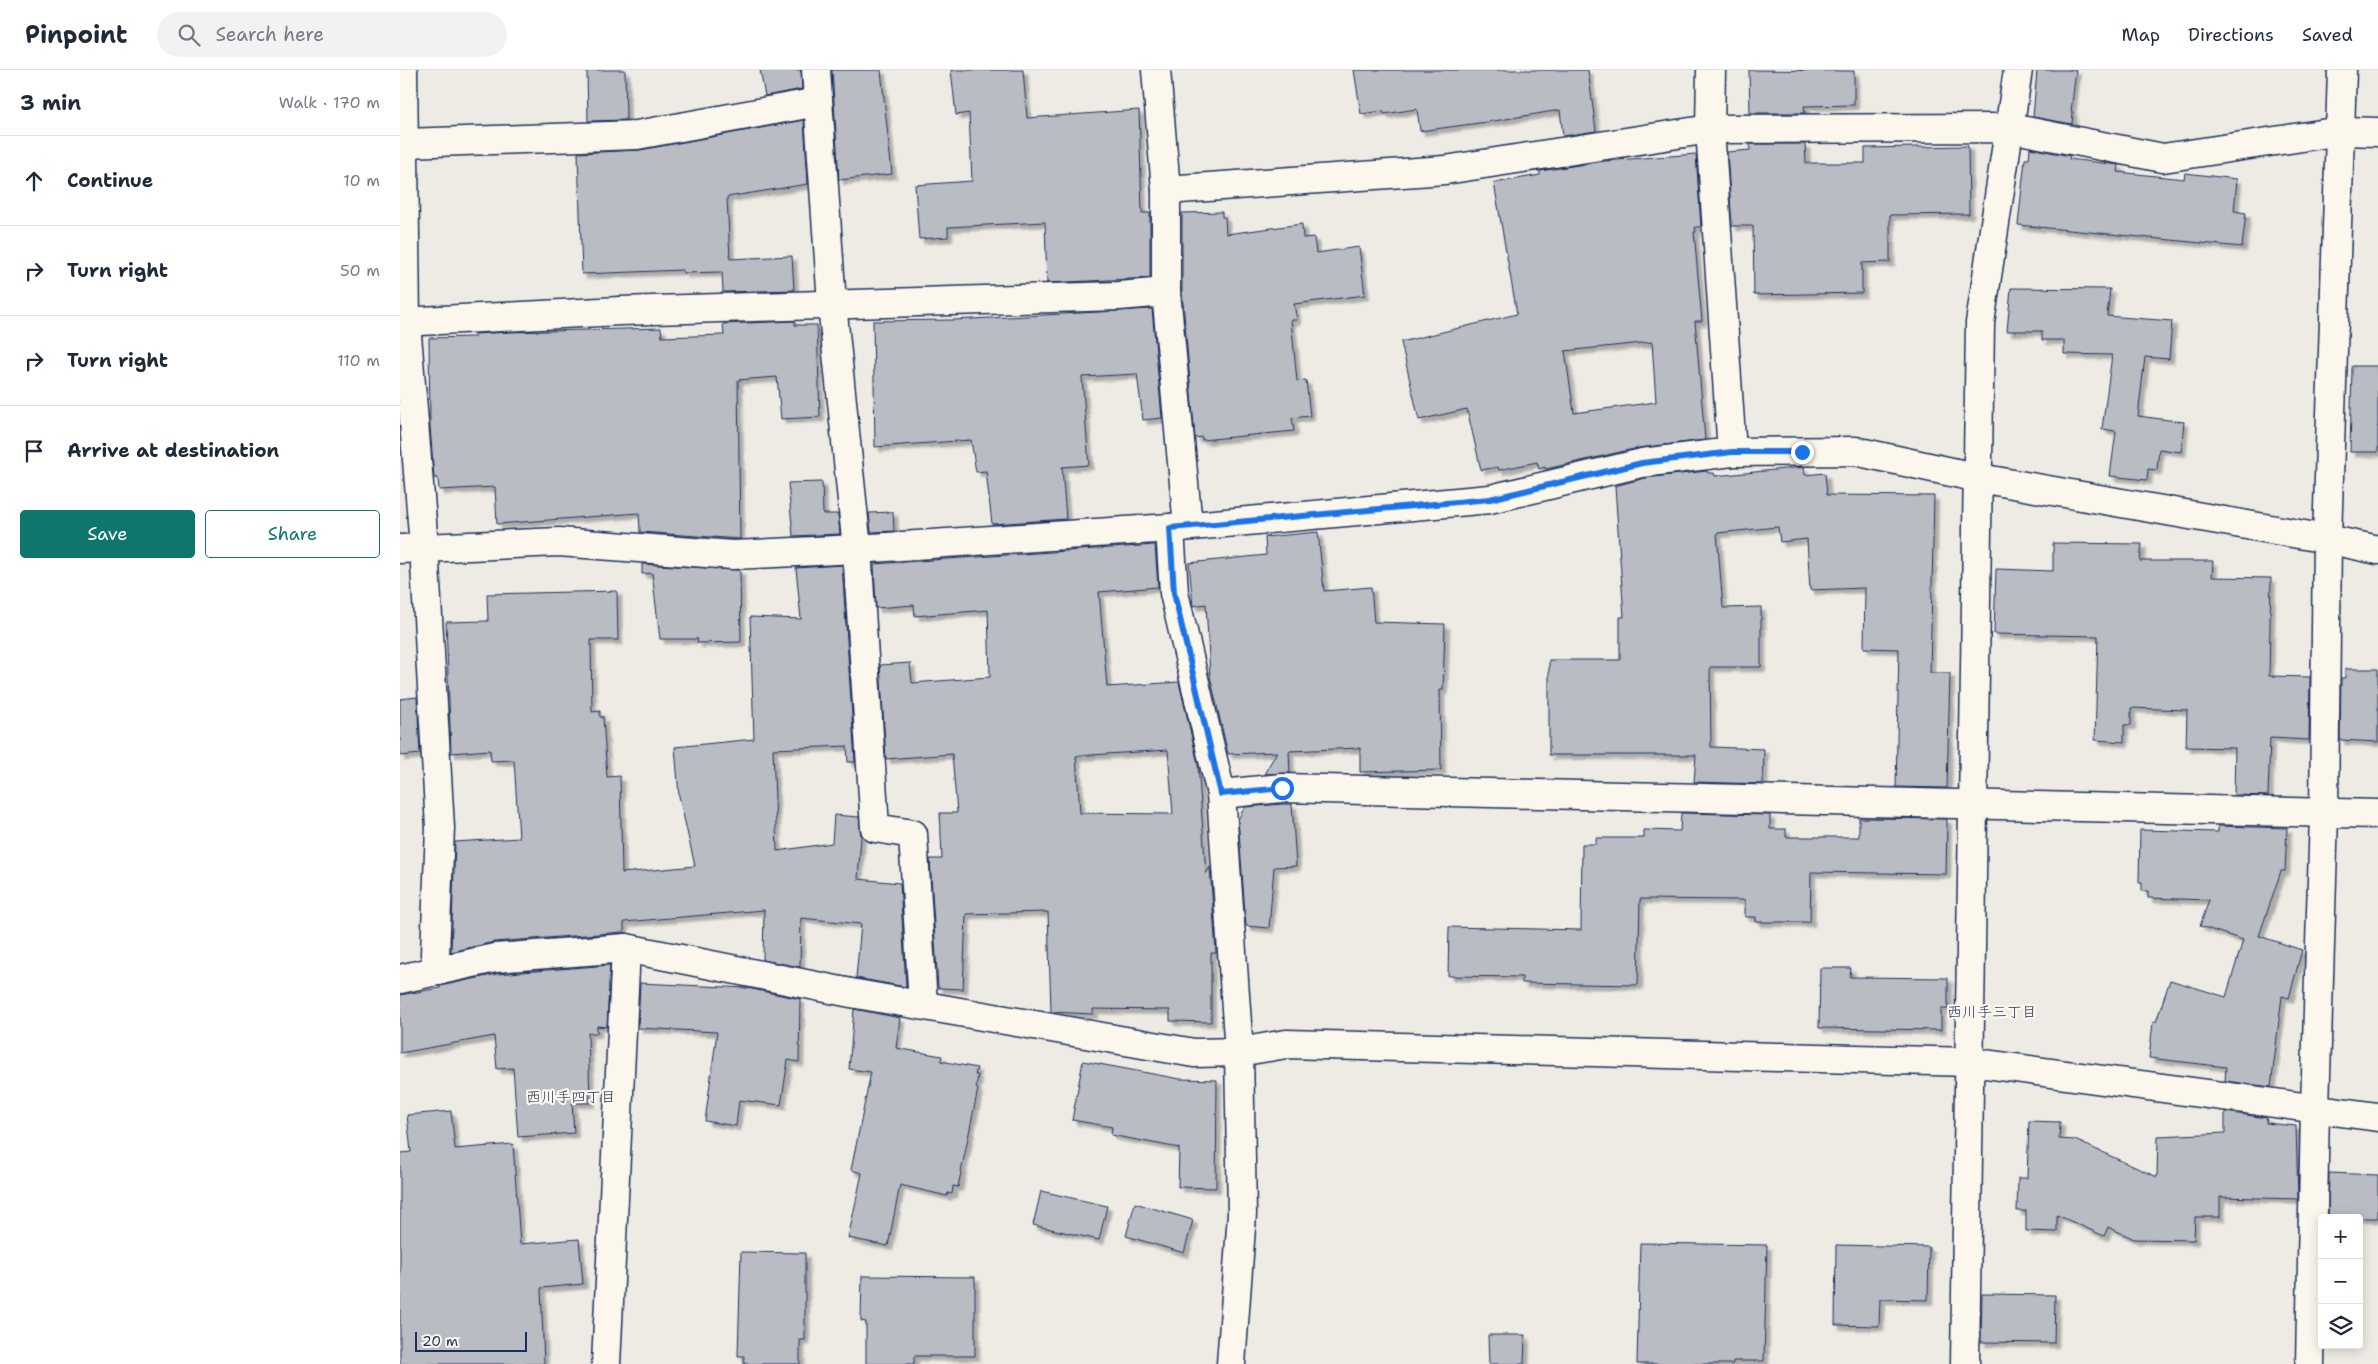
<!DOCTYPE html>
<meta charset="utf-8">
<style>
:root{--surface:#fff;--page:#f2f2f3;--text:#1f2937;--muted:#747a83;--line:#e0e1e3;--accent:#0f766e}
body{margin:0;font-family:"Shantell Sans","Klee One",sans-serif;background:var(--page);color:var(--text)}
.controls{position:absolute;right:15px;bottom:15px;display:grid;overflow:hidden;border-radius:5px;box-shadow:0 2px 12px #0003}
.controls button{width:45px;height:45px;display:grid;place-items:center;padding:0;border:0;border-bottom:1px solid var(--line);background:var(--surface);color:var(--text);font:25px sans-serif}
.scale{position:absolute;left:15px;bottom:12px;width:112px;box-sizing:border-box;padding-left:5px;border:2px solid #1b2f5e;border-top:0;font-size:14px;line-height:18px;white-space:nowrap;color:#1b2f5e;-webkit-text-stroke:4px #fbf7ec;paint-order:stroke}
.stop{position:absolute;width:15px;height:15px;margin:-11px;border:4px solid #1a73e8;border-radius:50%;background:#fff}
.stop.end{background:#1a73e8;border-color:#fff;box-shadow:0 1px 5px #0008}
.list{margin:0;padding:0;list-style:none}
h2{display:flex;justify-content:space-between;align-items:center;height:65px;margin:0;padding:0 20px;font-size:21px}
h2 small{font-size:16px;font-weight:400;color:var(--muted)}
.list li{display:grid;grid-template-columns:32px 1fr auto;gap:15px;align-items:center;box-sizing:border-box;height:90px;padding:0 20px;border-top:1px solid var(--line)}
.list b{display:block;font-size:19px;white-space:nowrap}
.list em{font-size:16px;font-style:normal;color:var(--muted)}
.actions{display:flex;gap:10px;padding:15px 20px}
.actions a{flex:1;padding:11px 0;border:1px solid var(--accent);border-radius:5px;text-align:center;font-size:18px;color:var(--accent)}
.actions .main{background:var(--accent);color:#fff}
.icon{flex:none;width:28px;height:28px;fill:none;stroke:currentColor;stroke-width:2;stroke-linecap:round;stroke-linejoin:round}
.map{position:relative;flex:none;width:1978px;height:1294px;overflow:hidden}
header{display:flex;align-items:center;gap:30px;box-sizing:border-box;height:70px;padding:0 25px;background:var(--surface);border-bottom:1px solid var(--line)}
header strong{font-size:24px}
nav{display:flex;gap:28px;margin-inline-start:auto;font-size:18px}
.search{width:350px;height:45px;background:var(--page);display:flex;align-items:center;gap:12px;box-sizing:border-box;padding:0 18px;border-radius:28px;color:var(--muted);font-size:19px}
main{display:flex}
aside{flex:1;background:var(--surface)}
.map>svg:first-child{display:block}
</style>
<header>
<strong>Pinpoint</strong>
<div class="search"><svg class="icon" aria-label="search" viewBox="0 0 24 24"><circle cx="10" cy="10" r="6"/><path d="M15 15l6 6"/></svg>Search here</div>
<nav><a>Map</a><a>Directions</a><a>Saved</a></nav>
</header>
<main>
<aside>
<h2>3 min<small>Walk · 170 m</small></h2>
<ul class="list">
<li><svg class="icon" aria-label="ahead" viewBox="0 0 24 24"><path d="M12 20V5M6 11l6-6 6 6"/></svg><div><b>Continue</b></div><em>10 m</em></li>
<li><svg class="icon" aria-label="right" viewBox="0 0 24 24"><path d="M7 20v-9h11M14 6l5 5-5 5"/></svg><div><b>Turn right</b></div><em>50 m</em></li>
<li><svg class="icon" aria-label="right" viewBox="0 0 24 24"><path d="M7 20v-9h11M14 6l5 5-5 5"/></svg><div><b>Turn right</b></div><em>110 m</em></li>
<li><svg class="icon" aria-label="arrive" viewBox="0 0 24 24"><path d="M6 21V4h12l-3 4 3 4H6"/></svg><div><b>Arrive at destination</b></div></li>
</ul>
<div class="actions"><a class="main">Save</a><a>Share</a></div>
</aside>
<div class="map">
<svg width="1978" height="1294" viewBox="0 0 1978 1294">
<defs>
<filter id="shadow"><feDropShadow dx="4.5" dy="4.5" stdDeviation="1" flood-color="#0004"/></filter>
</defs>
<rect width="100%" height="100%" fill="#eeebe4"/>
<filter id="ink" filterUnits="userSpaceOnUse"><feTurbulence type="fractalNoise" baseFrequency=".02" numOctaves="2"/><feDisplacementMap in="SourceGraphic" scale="10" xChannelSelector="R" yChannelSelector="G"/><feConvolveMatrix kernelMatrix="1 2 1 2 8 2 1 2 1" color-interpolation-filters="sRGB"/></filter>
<g filter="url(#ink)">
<g fill="#b9bcc3" stroke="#1b2f5e" fill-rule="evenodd" filter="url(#shadow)">
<path d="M 187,0 L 225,0 L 226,50 L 188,51 Z"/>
<path d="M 360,0 L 401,0 L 402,19 L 365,26 Z"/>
<path d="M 432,0 L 481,0 L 492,104 L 439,110 Z"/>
<path d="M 551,0 L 623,0 L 627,48 L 739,40 L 742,143 L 750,143 L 750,208 L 647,213 L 645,152 L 548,157 L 548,167 L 519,169 L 515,115 L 572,111 L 569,43 L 556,45 Z"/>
<path d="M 954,0 L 1188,0 L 1196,61 L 1163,66 L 1160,40 L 1094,51 L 1020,61 L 1017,39 L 984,44 L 983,41 L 961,44 Z"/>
<path d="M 1349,0 L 1454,1 L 1454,35 L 1404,36 L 1405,43 L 1350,43 Z"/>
<path d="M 1637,0 L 1676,0 L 1671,42 L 1673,42 L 1672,54 L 1633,47 Z"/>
<path d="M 404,50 L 408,114 L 327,127 L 330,189 L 392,186 L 394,220 L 323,222 L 322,202 L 283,203 L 283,200 L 182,204 L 178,83 L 240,80 Z"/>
<path d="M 1350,74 L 1405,74 L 1406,93 L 1465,93 L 1465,78 L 1568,76 L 1569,144 L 1490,145 L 1490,192 L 1462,193 L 1462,223 L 1354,225 L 1353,156 L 1332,156 L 1327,82 L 1350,80 Z"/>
<path d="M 1630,78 L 1670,86 L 1669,89 L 1719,95 L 1718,102 L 1784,109 L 1785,103 L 1837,109 L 1834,141 L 1846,143 L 1842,177 L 1618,155 L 1625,89 L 1629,89 Z"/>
<path d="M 1296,84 L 1301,157 L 1295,157 L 1296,162 L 1294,162 L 1302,251 L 1295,251 L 1305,370 L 1238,378 L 1146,399 L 1145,397 L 1139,399 L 1137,392 L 1099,400 L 1098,397 L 1081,400 L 1067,339 L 1019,350 L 1001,272 L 1117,244 L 1094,113 L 1140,105 L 1140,101 L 1204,91 ZM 1252,272 L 1256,332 L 1174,343 L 1165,281 Z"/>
<path d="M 822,142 L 822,147 L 825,147 L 826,164 L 902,154 L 903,168 L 914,167 L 916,183 L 959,177 L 965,225 L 894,234 L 897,250 L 891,250 L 897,311 L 906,310 L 910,346 L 892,348 L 894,361 L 802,370 L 802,367 L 795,368 L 782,221 L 782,143 Z"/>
<path d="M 1611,218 L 1710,219 L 1707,246 L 1772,251 L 1769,289 L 1745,287 L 1738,346 L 1784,352 L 1781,382 L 1759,379 L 1757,400 L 1748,399 L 1747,410 L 1710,406 L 1716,361 L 1702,359 L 1712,285 L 1664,284 L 1664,270 L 1642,270 L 1642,261 L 1607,261 Z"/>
<path d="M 752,239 L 762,348 L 743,350 L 737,304 L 682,307 L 689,395 L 662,397 L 666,449 L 592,454 L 586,401 L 576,402 L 571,370 L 475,377 L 473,251 L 554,250 Z"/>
<path d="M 395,251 L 395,255 L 417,255 L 420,347 L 381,349 L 377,307 L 338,310 L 340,469 L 240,462 L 239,443 L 97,454 L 95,417 L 39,420 L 38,408 L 34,408 L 30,356 L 29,268 L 75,267 L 75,264 L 110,262 L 261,258 L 262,267 L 324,265 L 323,254 Z"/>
<path d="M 1952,296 L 1978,296 L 1978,382 L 1950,382 Z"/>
<path d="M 1404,397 L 1405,405 L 1425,403 L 1427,425 L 1534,426 L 1530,603 L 1550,603 L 1547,718 L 1496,717 L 1499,579 L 1464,578 L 1465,518 L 1410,520 L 1407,469 L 1380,472 L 1378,457 L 1317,463 L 1323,538 L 1361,537 L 1361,597 L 1310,597 L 1311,677 L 1364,679 L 1363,714 L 1294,712 L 1296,685 L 1149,685 L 1149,590 L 1220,590 L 1220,547 L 1224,547 L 1215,416 L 1245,408 L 1307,401 L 1308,403 L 1314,403 L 1315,406 Z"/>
<path d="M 422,412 L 423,444 L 438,444 L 440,464 L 393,466 L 388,413 Z"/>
<path d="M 493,442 L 494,461 L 471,462 L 469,443 Z"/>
<path d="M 918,462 L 924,521 L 971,517 L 974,552 L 1045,554 L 1043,620 L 1040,620 L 1041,700 L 960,702 L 960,678 L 889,681 L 890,703 L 864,704 L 877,682 L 828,684 L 810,606 L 806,534 L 793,536 L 789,493 L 866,485 L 865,467 Z"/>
<path d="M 1653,473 L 1742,474 L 1740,491 L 1813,491 L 1812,507 L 1871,508 L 1869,606 L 1910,607 L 1909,670 L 1870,668 L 1868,726 L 1834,725 L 1835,678 L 1786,677 L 1787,640 L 1731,638 L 1731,655 L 1724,655 L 1724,672 L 1695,670 L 1698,566 L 1594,564 L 1596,499 L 1653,501 Z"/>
<path d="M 755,475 L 758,517 L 699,522 L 707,617 L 779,612 L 798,694 L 806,804 L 810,797 L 816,883 L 811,883 L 811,952 L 770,951 L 770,940 L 693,939 L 693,944 L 651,942 L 648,842 L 566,844 L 563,919 L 538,918 L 530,789 L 542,789 L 540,743 L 557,743 L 552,684 L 486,689 L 480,595 L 510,593 L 512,613 L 590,607 L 588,540 L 515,546 L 514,535 L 476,538 L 474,494 ZM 768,680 L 773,744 L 680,743 L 676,686 Z"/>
<path d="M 242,494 L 340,500 L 341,572 L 297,573 L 298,569 L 260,569 L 252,503 L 242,504 Z"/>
<path d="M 442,495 L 455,692 L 448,692 L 447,676 L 373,679 L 377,781 L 432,773 L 434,745 L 459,747 L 461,766 L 458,809 L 500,813 L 506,917 L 456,908 L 461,854 L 401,848 L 400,897 L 363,890 L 364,840 L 224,852 L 224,862 L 94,872 L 51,882 L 55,772 L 119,768 L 114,690 L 91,691 L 90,680 L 51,683 L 46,552 L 88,551 L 87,524 L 217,521 L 218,570 L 191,570 L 192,642 L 200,641 L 200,647 L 203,647 L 207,707 L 220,706 L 222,803 L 295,796 L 279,726 L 275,677 L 354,669 L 350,547 L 401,549 L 396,498 Z"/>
<path d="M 1945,599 L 1978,599 L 1978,672 L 1940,670 L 1941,608 L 1945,608 Z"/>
<path d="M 17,627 L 20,684 L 0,686 L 0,629 Z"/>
<path d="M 883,734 L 892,734 L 896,796 L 874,797 L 869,858 L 846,856 L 838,749 L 845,737 Z"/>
<path d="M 1281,743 L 1370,745 L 1370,759 L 1386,759 L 1386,767 L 1459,767 L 1459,748 L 1547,749 L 1546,804 L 1411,802 L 1410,852 L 1356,852 L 1356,847 L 1345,847 L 1345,830 L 1240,829 L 1238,915 L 1122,913 L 1122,907 L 1048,906 L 1049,857 L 1181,860 L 1182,774 L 1196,774 L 1196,768 L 1244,768 L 1244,760 L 1280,761 Z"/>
<path d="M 1818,756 L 1887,758 L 1885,801 L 1881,801 L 1859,866 L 1902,880 L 1889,928 L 1882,926 L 1871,1017 L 1825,1011 L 1826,997 L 1749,988 L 1753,952 L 1756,952 L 1770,910 L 1826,927 L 1843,870 L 1800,856 L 1809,830 L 1748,828 L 1748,821 L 1742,821 L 1742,813 L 1739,813 L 1740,760 L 1818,762 Z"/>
<path d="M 210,895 L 207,957 L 197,956 L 197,963 L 188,963 L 190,1033 L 172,1033 L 174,1063 L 118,1067 L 113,998 L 97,999 L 94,966 L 0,983 L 0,925 L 40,918 L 40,916 L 97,904 Z"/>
<path d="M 1420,898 L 1451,898 L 1450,907 L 1548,908 L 1548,939 L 1541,939 L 1541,960 L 1419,958 Z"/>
<path d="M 240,913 L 347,918 L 400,929 L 399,992 L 388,990 L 381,1035 L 339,1030 L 336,1056 L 305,1051 L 317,962 L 238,958 Z"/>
<path d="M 454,939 L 500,948 L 496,978 L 542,986 L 541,991 L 577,998 L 575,1005 L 578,1005 L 576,1018 L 578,1019 L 558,1117 L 553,1116 L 552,1124 L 548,1123 L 547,1126 L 500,1115 L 488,1176 L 448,1168 L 462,1103 L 451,1100 L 471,1002 L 449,999 Z"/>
<path d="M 683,991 L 780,1009 L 817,1010 L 816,1118 L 778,1117 L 779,1078 L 711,1065 L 712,1057 L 672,1050 Z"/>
<path d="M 51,1041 L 55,1079 L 113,1074 L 120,1174 L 179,1169 L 183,1214 L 141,1218 L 144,1294 L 0,1294 L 0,1083 L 11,1082 L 7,1045 Z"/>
<path d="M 1825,1042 L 1867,1048 L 1866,1053 L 1896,1056 L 1898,1129 L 1820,1127 L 1820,1147 L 1795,1147 L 1794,1170 L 1734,1169 L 1708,1157 L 1704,1166 L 1657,1145 L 1657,1162 L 1626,1161 L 1626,1141 L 1617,1141 L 1618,1108 L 1627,1108 L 1629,1051 L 1660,1052 L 1659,1069 L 1675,1070 L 1757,1107 L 1758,1066 L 1825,1063 Z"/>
<path d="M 1929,1103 L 1978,1105 L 1978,1148 L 1928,1148 Z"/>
<path d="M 641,1121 L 707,1136 L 699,1170 L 633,1155 Z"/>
<path d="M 735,1133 L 793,1150 L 784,1183 L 726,1166 Z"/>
<path d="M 1240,1173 L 1367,1175 L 1364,1291 L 1333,1291 L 1333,1294 L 1237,1294 Z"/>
<path d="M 1436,1175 L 1529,1177 L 1528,1230 L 1480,1229 L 1479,1256 L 1435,1255 Z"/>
<path d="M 341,1182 L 405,1183 L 405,1270 L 400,1270 L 400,1294 L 344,1294 L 344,1286 L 338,1286 Z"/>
<path d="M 462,1206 L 575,1207 L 575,1286 L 514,1286 L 514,1294 L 466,1294 L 466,1252 L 461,1251 Z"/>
<path d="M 1582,1224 L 1655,1225 L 1654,1273 L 1581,1272 Z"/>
<path d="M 1088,1265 L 1125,1265 L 1124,1294 L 1089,1294 Z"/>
</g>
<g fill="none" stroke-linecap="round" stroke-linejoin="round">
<defs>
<g id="street">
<path d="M 3,0 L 6,252 L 24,477 L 40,758 L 35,884 L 39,901"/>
<path d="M 416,0 L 432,234 L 457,479 L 475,758 L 513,764 L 523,935"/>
<path d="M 756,0 L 766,120 L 766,222 L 788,456"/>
<path d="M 1311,0 L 1310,59 L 1332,382"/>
<path d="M 4,73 L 237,65 L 418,32"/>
<path d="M 766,120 L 1045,100 L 1310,59 L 1610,58 L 1763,88 L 1941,61 L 1978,62"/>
<path d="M 0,252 L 220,241 L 719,226 L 766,222"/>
<path d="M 770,458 L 774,523 L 821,724 L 839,982 L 842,1144 L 831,1294"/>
<path d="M 0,479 L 159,472 L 333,485 L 457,479 L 770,458 L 1090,429 L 1242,393 L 1332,382 L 1455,381 L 1579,408 L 1927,469 L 1978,480"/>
<path d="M 821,724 L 882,718 L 1978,744"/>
<path d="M 0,909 L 95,888 L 226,878 L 451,923 L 794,983 L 839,982 L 886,974 L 1570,992 L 1978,1047"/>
<path d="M 206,1294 L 226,878"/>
<path d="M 1565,1294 L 1580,253 L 1618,0"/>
<path d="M 1910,1294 L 1915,1038 L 1924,744 L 1927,469 L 1942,0"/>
</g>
</defs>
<use href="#street" stroke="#1b2f5e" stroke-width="31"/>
<use href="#street" stroke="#fbf7ec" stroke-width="28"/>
</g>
</g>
<g fill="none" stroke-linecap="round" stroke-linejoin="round" filter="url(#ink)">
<path stroke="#1a73e8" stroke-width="6" d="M 882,718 L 821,724 L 774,523 L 770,458 L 1090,429 L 1242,393 L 1332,382 L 1402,382"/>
</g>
<g text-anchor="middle" stroke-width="4.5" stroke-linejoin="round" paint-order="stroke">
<g font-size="15" fill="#1b2f5e" stroke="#fbf7ec">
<text x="1592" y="947">西川手三丁目</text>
<text x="171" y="1032">西川手四丁目</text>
</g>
</g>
</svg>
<div class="controls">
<button>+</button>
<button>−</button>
<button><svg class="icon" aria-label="layers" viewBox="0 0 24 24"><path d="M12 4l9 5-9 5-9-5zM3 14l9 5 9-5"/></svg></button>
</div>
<div class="scale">20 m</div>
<div class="stop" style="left:882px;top:718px"></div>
<div class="stop end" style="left:1402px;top:382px"></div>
</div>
</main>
